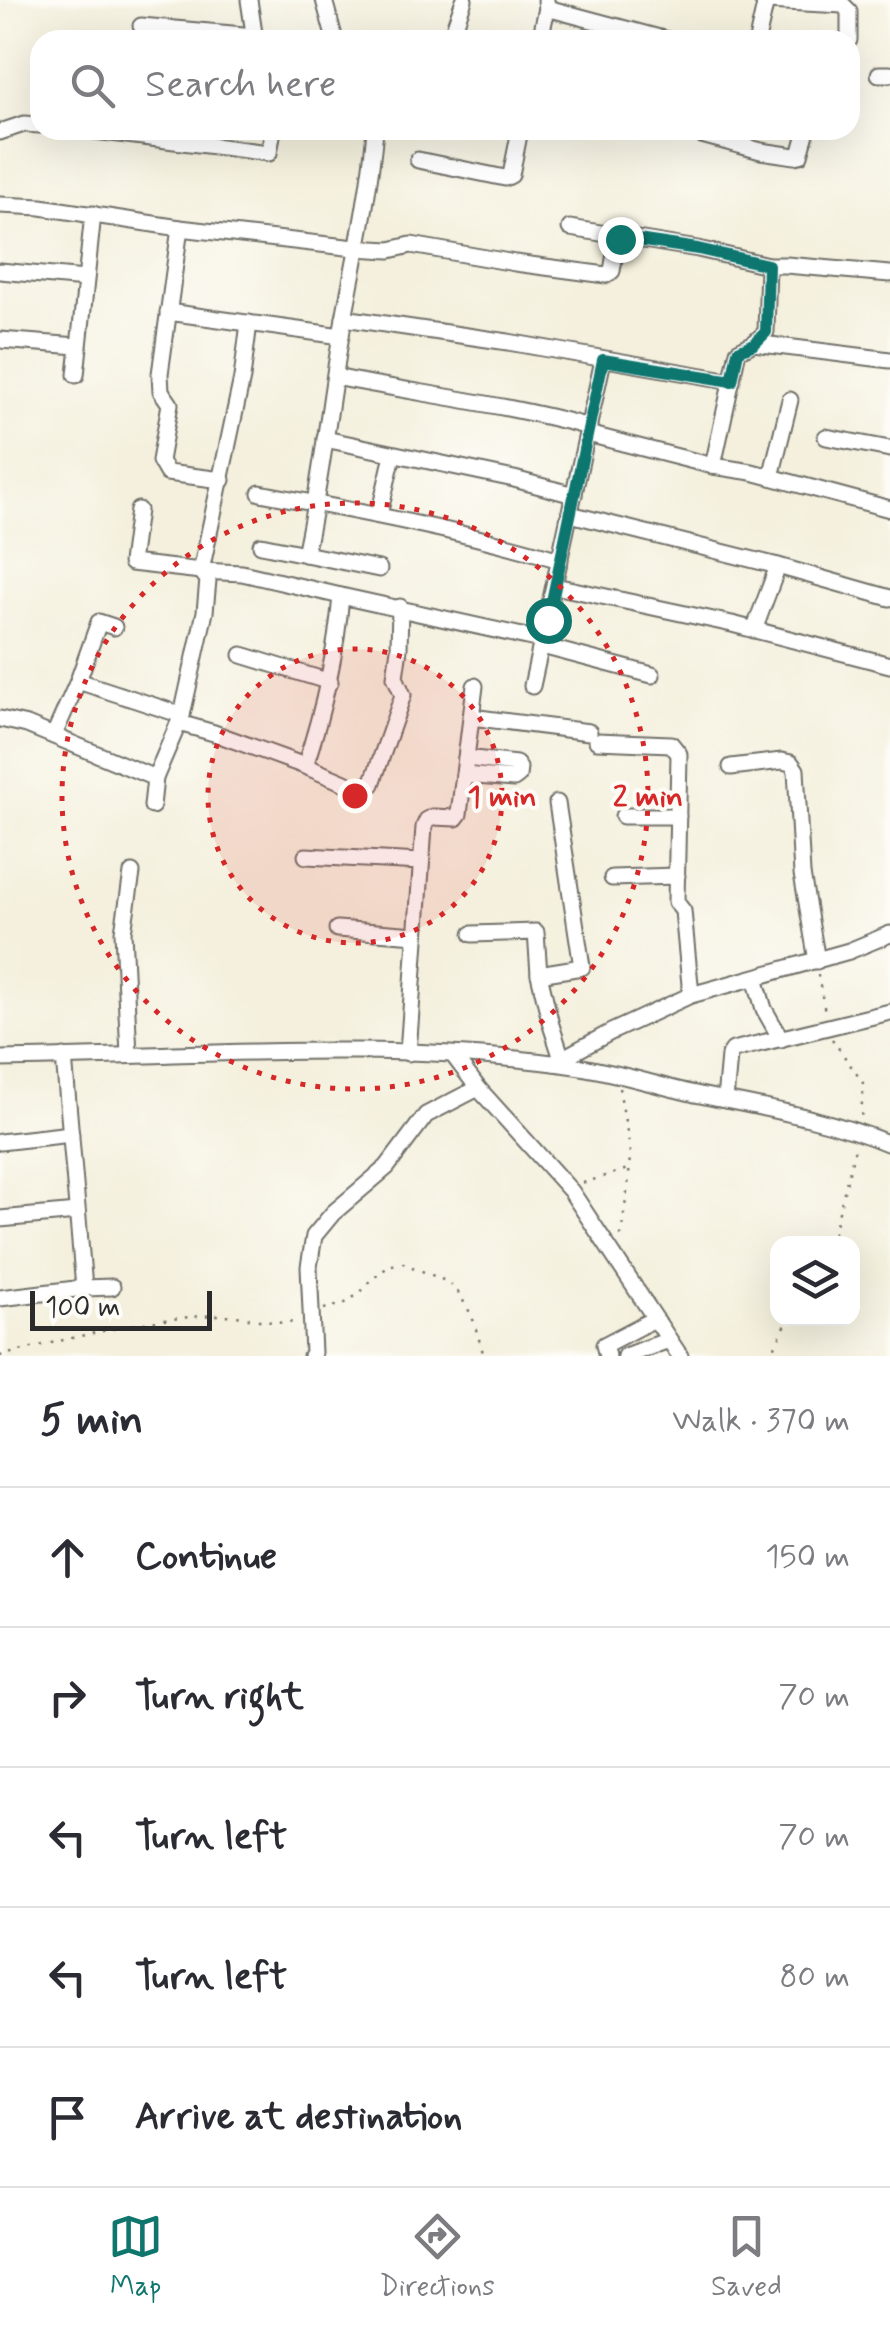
<!DOCTYPE html>
<meta charset="utf-8">
<style>
:root{--surface:#fff;--page:#f7f7f7;--text:#2b2b33;--muted:#7c7c81;--line:#e1e1e2;--accent:#0f766e}
body{margin:0;font-family:Mynerve,sans-serif;background:var(--page);color:var(--text)}
.controls{position:absolute;right:30px;bottom:30px;display:grid;overflow:hidden;border-radius:20px;box-shadow:0 10px 40px #0002}
.controls button{width:90px;height:90px;display:grid;place-items:center;padding:0;border:0;border-bottom:2px solid var(--line);background:var(--surface);color:var(--text);font:50px sans-serif}
.scale{position:absolute;left:30px;bottom:25px;width:182px;box-sizing:border-box;padding-left:10px;border:5px solid #2b2b2b;border-top:0;font-size:28px;line-height:35px;white-space:nowrap;color:#2b2b2b;-webkit-text-stroke:8px #fdfcf7;paint-order:stroke}
.stop{position:absolute;width:30px;height:30px;margin:-22px;border:8px solid #0f766e;border-radius:50%;background:#fff}
.stop.end{background:#0f766e;border-color:#fff;box-shadow:0 2px 10px #0008}
.list{margin:0;padding:0;list-style:none}
h2{display:flex;justify-content:space-between;align-items:center;height:130px;margin:0;padding:0 40px;font-size:42px}
h2 small{font-size:32px;font-weight:400;color:var(--muted)}
.list li{display:grid;grid-template-columns:65px 1fr auto;gap:30px;align-items:center;box-sizing:border-box;height:140px;padding:0 40px;border-top:2px solid var(--line)}
.list b{display:block;font-size:38px;white-space:nowrap}
.list em{font-size:32px;font-style:normal;color:var(--muted)}
.icon{flex:none;width:55px;height:55px;fill:none;stroke:currentColor;stroke-width:2;stroke-linecap:round;stroke-linejoin:round}
.map{position:relative;flex:none;width:890px;height:1356px;overflow:hidden}
.search{position:absolute;background:var(--surface);box-shadow:0 10px 40px #0002;left:30px;right:30px;top:30px;height:110px;display:flex;align-items:center;gap:25px;box-sizing:border-box;padding:0 35px;border-radius:30px;color:var(--muted);font-size:38px}
.sheet{height:830px;background:var(--surface)}
nav{display:flex;justify-content:space-around;align-items:center;box-sizing:border-box;height:140px;border-top:2px solid var(--line);background:var(--surface);font-size:28px;color:var(--muted)}
nav a{display:grid;justify-items:center;gap:5px}
nav .on{color:var(--accent)}
.map>svg:first-child{display:block}
</style>
<div class="map">
<svg width="890" height="1356" viewBox="0 0 890 1356">
<rect width="100%" height="100%" fill="#fdfcf7"/>
<filter id="ink" filterUnits="userSpaceOnUse"><feTurbulence type="fractalNoise" baseFrequency=".01" numOctaves="2"/><feDisplacementMap in="SourceGraphic" scale="20" xChannelSelector="R" yChannelSelector="G"/><feConvolveMatrix kernelMatrix="1 2 1 2 8 2 1 2 1" color-interpolation-filters="sRGB"/></filter>
<filter id="wash" filterUnits="userSpaceOnUse"><feTurbulence type="fractalNoise" baseFrequency=".0048" numOctaves="4" result="noise"/><feDisplacementMap in="SourceGraphic" scale="40" xChannelSelector="R" yChannelSelector="G"/><feGaussianBlur stdDeviation="2.25" result="paint"/><feColorMatrix in="noise" values="0 0 0 0 0 0 0 0 0 0 0 0 0 0 0 0 0 1.4 0 .05"/><feComposite in="paint" operator="in"/></filter>
<g filter="url(#wash)">
<rect width="100%" height="100%" fill="#f4f0dd"/>
</g>
<g filter="url(#ink)">
<g fill="none" stroke-linecap="round" stroke-linejoin="round">
<defs>
<g id="minor">
<path d="M 249,0 L 255,40"/>
<path d="M 324,0 L 335,40"/>
<path d="M 546,0 L 547,8 L 667,40"/>
<path d="M 766,1 L 843,5 L 849,11 L 849,40"/>
<path d="M 141,26 L 255,36"/>
<path d="M 450,40 L 464,0"/>
<path d="M 540,40 L 547,8"/>
<path d="M 757,40 L 766,1 L 762,0"/>
<path d="M 879,74 L 890,74"/>
<path d="M 87,130 L 269,153 L 273,130"/>
<path d="M 683,130 L 761,151 L 795,156 L 800,155 L 807,130"/>
<path d="M 0,132 L 24,124 L 40,125"/>
<path d="M 418,160 L 505,178 L 511,175 L 520,130"/>
<path d="M 0,205 L 41,207 L 180,228 L 355,248 L 390,250 L 411,245 L 515,263 L 606,275 L 612,271 L 617,242 L 625,238"/>
<path d="M 180,228 L 160,374 L 161,391 L 170,404 L 160,461 L 167,473 L 222,480"/>
<path d="M 570,228 L 698,249 L 768,265 L 786,265 L 890,274"/>
<path d="M 0,271 L 85,279"/>
<path d="M 168,312 L 341,336"/>
<path d="M 344,318 L 508,342 L 732,381"/>
<path d="M 249,323 L 242,378 L 201,571 L 242,573 L 341,596"/>
<path d="M 0,340 L 78,346"/>
<path d="M 754,343 L 890,360"/>
<path d="M 76,375 L 93,214"/>
<path d="M 335,377 C 420,394 506,404 589,427"/>
<path d="M 588,434 L 713,466 L 752,472 L 890,509"/>
<path d="M 826,437 L 890,449"/>
<path d="M 325,439 L 514,479 L 574,495"/>
<path d="M 713,466 L 738,351 L 754,343 L 766,332 L 768,265"/>
<path d="M 771,477 L 790,400"/>
<path d="M 260,493 C 361,512 462,531 560,560"/>
<path d="M 138,510 L 131,563 L 201,571 L 208,580 L 205,612 L 182,715"/>
<path d="M 570,514 L 778,566 L 890,598"/>
<path d="M 379,515 L 393,455"/>
<path d="M 261,545 L 379,569"/>
<path d="M 305,554 C 321,482 329,408 341,335 C 353,267 369,199 375,130"/>
<path d="M 555,586 L 732,624 L 890,665"/>
<path d="M 754,630 L 778,566"/>
<path d="M 242,655 L 330,682"/>
<path d="M 78,681 L 99,622 L 114,627"/>
<path d="M 532,686 L 603,360"/>
<path d="M 471,717 L 589,732"/>
<path d="M 0,719 L 27,725 L 155,778"/>
<path d="M 179,723 L 214,733 L 305,766 L 354,787 L 372,784 L 403,695 L 395,677 L 399,649 L 400,607"/>
<path d="M 54,735 L 78,681 L 182,715 L 155,778 L 152,806"/>
<path d="M 597,741 L 671,744 L 679,754 L 676,902 L 683,911 L 691,995"/>
<path d="M 305,766 C 324,708 336,656 341,596 L 536,639 L 542,646 L 652,675"/>
<path d="M 731,767 L 782,761 L 791,763 L 796,770 L 802,874 L 817,961"/>
<path d="M 464,775 L 514,779 L 518,776 L 519,768 L 516,764 L 466,758"/>
<path d="M 623,816 L 678,816"/>
<path d="M 306,856 L 421,862"/>
<path d="M 612,878 L 677,876"/>
<path d="M 337,929 L 416,935"/>
<path d="M 472,934 L 536,932 L 539,974 L 551,1025 L 562,1059"/>
<path d="M 539,974 L 582,967 L 557,803"/>
<path d="M 755,978 L 764,1009 L 781,1039"/>
<path d="M 408,1053 L 424,827 L 427,820 L 433,817 L 456,818 L 459,814 L 475,686"/>
<path d="M 129,1054 L 123,932 L 132,873"/>
<path d="M 453,1055 L 478,1088 L 571,1191 L 680,1356"/>
<path d="M 64,1057 L 84,1288"/>
<path d="M 0,1059 C 191,1056 384,1039 575,1066 C 617,1072 658,1086 700,1095 C 764,1108 830,1119 890,1144"/>
<path d="M 554,1063 L 611,1032 L 691,995 L 849,951 L 890,934"/>
<path d="M 725,1100 L 729,1056 L 733,1050 L 890,1012"/>
<path d="M 0,1142 L 71,1134"/>
<path d="M 0,1219 L 77,1212"/>
<path d="M 0,1298 L 84,1288 L 112,1287"/>
<path d="M 311,1356 L 313,1353 L 309,1267 L 314,1236 L 333,1213 L 387,1167 L 426,1115 L 478,1088"/>
<path d="M 607,1356 L 604,1345 L 654,1319"/>
<path d="M 625,1356 L 669,1340"/>
</g>
</defs>
<use href="#minor" stroke="#717069" stroke-width="19"/>
<g stroke="#717069" stroke-width="2.5" stroke-dasharray="2.5 8" stroke-linecap="butt">
<path d="M 818,975 L 825,1012"/>
<path d="M 832,1039 L 863,1083 L 861,1121"/>
<path d="M 619,1088 L 630,1149 L 629,1178 L 620,1243"/>
<path d="M 583,1183 L 628,1169"/>
<path d="M 831,1244 L 855,1148"/>
<path d="M 324,1309 L 344,1304 L 361,1292 L 372,1278 L 382,1273 L 387,1266 L 403,1263 L 448,1282 L 458,1292 L 472,1316 L 484,1356"/>
<path d="M 0,1356 C 71,1338 148,1317 222,1315 C 248,1315 274,1327 299,1321"/>
<path d="M 770,1356 L 789,1318"/>
</g>
<use href="#minor" stroke="#fff" stroke-width="15"/>
</g>
</g>
<g fill="none" stroke-linecap="round" stroke-linejoin="round" filter="url(#ink)">
<path stroke="#0f766e" stroke-width="12" d="M 548,620 L 603,360 L 732,381 L 738,351 L 754,344 L 766,332 L 768,265 L 698,249 L 624,238 L 620,239"/>
</g>
<circle cx="355" cy="796" r="147" fill="#d62828" fill-opacity=".12"/>
<g fill="none" stroke="#d62828" stroke-width="5" stroke-dasharray="5 10">
<circle cx="355" cy="796" r="147"/>
<circle cx="355" cy="796" r="293"/>
</g>
<circle cx="355" cy="796" r="15" fill="#d62828" stroke="#fdfcf7" stroke-width="5"/>
<g font-size="30" text-anchor="middle" font-weight="bold" fill="#d62828" stroke="#fdfcf7" stroke-width="8" stroke-linejoin="round" paint-order="stroke">
<text x="502" y="806">1 min</text>
<text x="648" y="806">2 min</text>
</g>
</svg>
<div class="controls">
<button><svg class="icon" aria-label="layers" viewBox="0 0 24 24"><path d="M12 4l9 5-9 5-9-5zM3 14l9 5 9-5"/></svg></button>
</div>
<div class="scale">100 m</div>
<div class="stop" style="left:548px;top:620px"></div>
<div class="stop end" style="left:620px;top:239px"></div>
<div class="search"><svg class="icon" aria-label="search" viewBox="0 0 24 24"><circle cx="10" cy="10" r="6"/><path d="M15 15l6 6"/></svg>Search here</div>
</div>
<section class="sheet">
<h2>5 min<small>Walk · 370 m</small></h2>
<ul class="list">
<li><svg class="icon" aria-label="ahead" viewBox="0 0 24 24"><path d="M12 20V5M6 11l6-6 6 6"/></svg><div><b>Continue</b></div><em>150 m</em></li>
<li><svg class="icon" aria-label="right" viewBox="0 0 24 24"><path d="M7 20v-9h11M14 6l5 5-5 5"/></svg><div><b>Turn right</b></div><em>70 m</em></li>
<li><svg class="icon" aria-label="left" viewBox="0 0 24 24"><path d="M17 20v-9H6M10 6l-5 5 5 5"/></svg><div><b>Turn left</b></div><em>70 m</em></li>
<li><svg class="icon" aria-label="left" viewBox="0 0 24 24"><path d="M17 20v-9H6M10 6l-5 5 5 5"/></svg><div><b>Turn left</b></div><em>80 m</em></li>
<li><svg class="icon" aria-label="arrive" viewBox="0 0 24 24"><path d="M6 21V4h12l-3 4 3 4H6"/></svg><div><b>Arrive at destination</b></div></li>
</ul>
</section>
<nav>
<a class="on"><svg class="icon" aria-label="map" viewBox="0 0 24 24"><path d="M3 6l6-2 6 2 6-2v14l-6 2-6-2-6 2zM9 4v14M15 6v14"/></svg>Map</a>
<a><svg class="icon" aria-label="directions" viewBox="0 0 24 24"><path d="M12 3l9 9-9 9-9-9zM9 14v-3h6M13 9l2 2-2 2"/></svg>Directions</a>
<a><svg class="icon" aria-label="saved" viewBox="0 0 24 24"><path d="M7 4h10v16l-5-4-5 4z"/></svg>Saved</a>
</nav>
